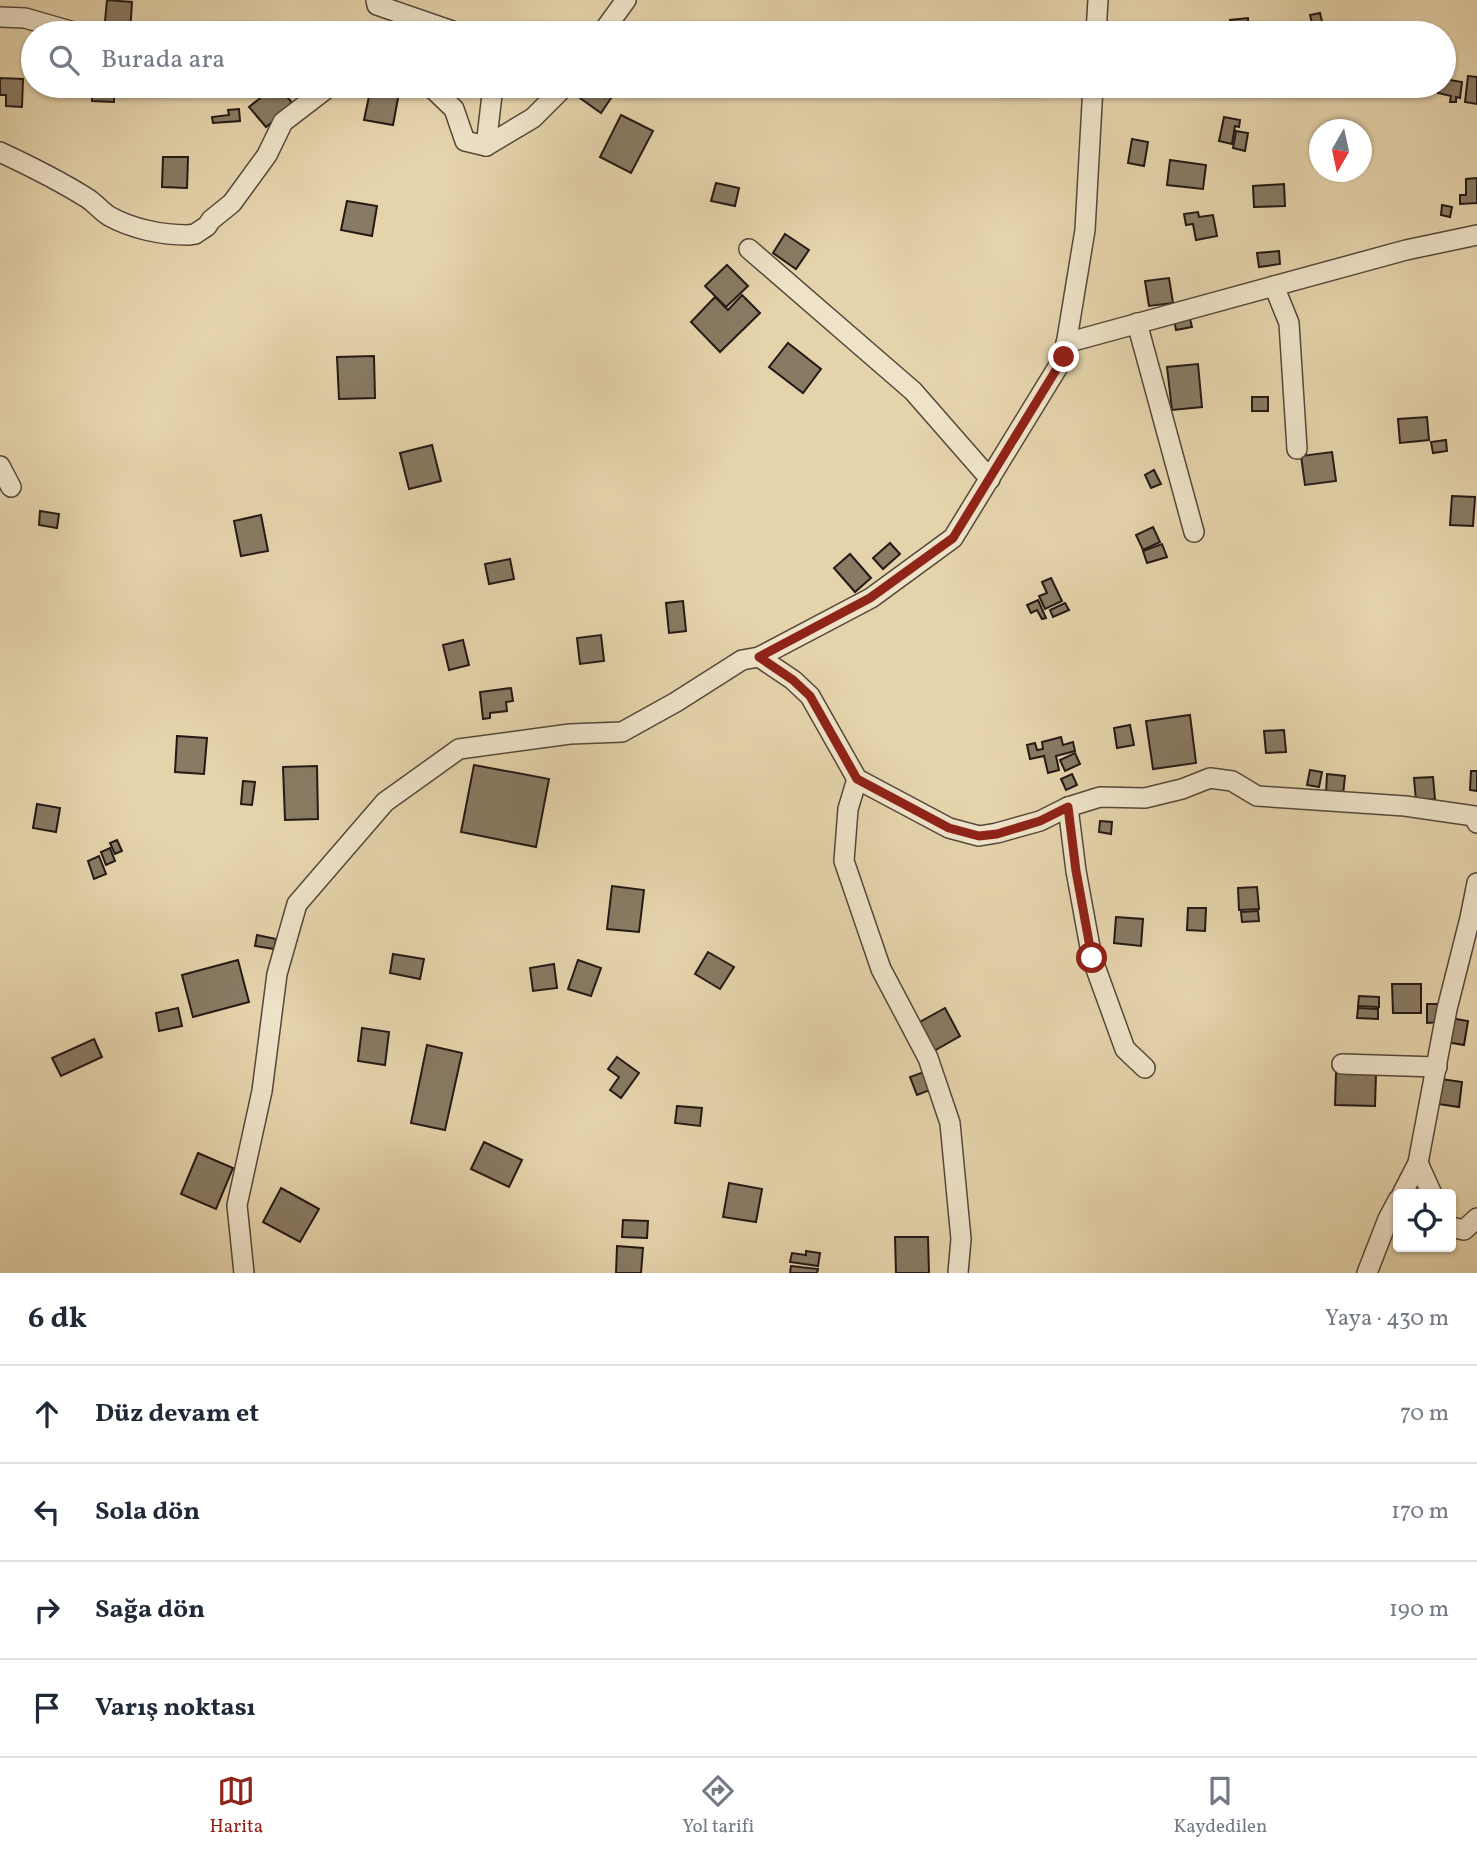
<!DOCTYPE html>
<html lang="tr">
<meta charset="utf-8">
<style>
:root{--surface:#fff;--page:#f6f6f7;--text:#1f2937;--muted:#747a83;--line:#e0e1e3;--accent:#8f2418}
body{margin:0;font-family:Vollkorn,serif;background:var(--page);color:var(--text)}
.controls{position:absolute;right:21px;bottom:21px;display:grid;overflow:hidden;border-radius:7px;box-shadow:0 2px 5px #0004}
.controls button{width:63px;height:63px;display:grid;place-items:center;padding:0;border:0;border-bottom:2px solid var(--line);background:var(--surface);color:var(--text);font:35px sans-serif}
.compass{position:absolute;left:1309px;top:119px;width:63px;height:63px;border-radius:50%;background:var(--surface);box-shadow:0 2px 5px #0004;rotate:189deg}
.stop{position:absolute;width:21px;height:21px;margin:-16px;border:5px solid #8f2418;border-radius:50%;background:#fff}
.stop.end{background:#8f2418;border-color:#fff;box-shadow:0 2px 7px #0008}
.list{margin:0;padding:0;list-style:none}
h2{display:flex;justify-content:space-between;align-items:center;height:91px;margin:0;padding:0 28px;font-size:30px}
h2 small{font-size:23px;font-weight:400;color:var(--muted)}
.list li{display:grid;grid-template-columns:46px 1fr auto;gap:21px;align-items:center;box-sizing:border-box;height:98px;padding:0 28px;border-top:2px solid var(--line)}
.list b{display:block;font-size:26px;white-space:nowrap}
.list em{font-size:23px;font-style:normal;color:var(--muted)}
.icon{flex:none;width:38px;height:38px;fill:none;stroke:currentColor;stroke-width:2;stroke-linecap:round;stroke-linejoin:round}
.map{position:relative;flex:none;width:1477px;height:1273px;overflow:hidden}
.search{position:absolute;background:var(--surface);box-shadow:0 2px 5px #0004;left:21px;right:21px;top:21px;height:77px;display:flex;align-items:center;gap:18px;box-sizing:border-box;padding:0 24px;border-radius:38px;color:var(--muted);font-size:26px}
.sheet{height:483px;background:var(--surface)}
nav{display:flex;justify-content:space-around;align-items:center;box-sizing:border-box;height:98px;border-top:2px solid var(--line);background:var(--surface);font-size:19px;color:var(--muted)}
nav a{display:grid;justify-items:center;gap:4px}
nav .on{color:var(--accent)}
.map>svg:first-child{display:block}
</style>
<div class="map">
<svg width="1477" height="1273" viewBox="0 0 1477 1273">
<rect width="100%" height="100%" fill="#e5d3ab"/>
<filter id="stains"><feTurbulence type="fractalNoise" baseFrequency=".00286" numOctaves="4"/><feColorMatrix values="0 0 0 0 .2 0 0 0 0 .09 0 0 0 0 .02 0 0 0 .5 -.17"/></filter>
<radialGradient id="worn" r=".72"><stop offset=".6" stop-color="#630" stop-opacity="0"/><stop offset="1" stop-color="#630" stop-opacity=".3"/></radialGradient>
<g fill="#887a63" stroke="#241915" stroke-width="2">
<path d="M 107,0 L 132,2 L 130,33 L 104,32 Z"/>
<path d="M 1320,13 L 1324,30 L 1314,32 L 1310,15 Z"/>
<path d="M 1248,18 L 1249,33 L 1231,33 L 1230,20 Z"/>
<path d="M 1468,76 L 1477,77 L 1477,104 L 1465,102 Z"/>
<path d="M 0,78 L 23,79 L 22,107 L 6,106 L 6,95 L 0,95 Z"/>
<path d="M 1444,79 L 1462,82 L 1460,98 L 1456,97 L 1456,102 L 1450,102 L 1451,96 L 1438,93 L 1439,86 L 1444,86 Z"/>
<path d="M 92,86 L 114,86 L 114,102 L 92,101 Z"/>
<path d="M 275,86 L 278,86 L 294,105 L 266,127 L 249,107 Z"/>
<path d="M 578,86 L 598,86 L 613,95 L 601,113 L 573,93 Z"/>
<path d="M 1144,86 L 1172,86 L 1172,91 L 1145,93 Z"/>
<path d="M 1256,86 L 1280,86 L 1280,92 L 1255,91 Z"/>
<path d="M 371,87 L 399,93 L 393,125 L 364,120 Z"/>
<path d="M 239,109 L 240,121 L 213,123 L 212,117 L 229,115 L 228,110 Z"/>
<path d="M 621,115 L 653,131 L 631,173 L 600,157 Z"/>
<path d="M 1224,117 L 1240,120 L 1239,127 L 1235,126 L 1232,144 L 1219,141 Z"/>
<path d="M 1236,131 L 1248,133 L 1245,151 L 1233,148 Z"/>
<path d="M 1132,139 L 1148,142 L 1144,166 L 1128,163 Z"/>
<path d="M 163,157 L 188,157 L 187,188 L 162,187 Z"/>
<path d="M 1170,160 L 1206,165 L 1203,189 L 1167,185 Z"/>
<path d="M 1477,178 L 1477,203 L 1460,204 L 1460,195 L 1466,195 L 1466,179 Z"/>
<path d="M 716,183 L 739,188 L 735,206 L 711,201 Z"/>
<path d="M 1284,184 L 1285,206 L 1254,207 L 1253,186 Z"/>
<path d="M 347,201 L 377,206 L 372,236 L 341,230 Z"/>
<path d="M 1442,205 L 1452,207 L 1450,217 L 1441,215 Z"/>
<path d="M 1198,212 L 1199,217 L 1213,215 L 1217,236 L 1196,240 L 1193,224 L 1186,225 L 1184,214 Z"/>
<path d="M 785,234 L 809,250 L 796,269 L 773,253 Z"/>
<path d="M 1279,251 L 1280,264 L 1259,267 L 1257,253 Z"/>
<path d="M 727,265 L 748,286 L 726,307 L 705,286 Z"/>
<path d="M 1169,278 L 1173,303 L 1149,306 L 1145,281 Z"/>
<path d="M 742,295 L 760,313 L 720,352 L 691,322 L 715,297 L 728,310 Z"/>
<path d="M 1188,311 L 1192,327 L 1176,330 L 1173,315 Z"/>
<path d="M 788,343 L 821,369 L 803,393 L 769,367 Z"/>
<path d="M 374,356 L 375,398 L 339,399 L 337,357 Z"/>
<path d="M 1198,364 L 1202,407 L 1172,410 L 1167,367 Z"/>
<rect x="1252" y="397" width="16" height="14"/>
<path d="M 1427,417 L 1429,440 L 1400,443 L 1398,419 Z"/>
<path d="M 1446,440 L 1447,451 L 1433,453 L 1431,442 Z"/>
<path d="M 432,445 L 441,481 L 409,489 L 400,453 Z"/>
<path d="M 1332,452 L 1336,481 L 1305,485 L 1301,456 Z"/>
<path d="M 1154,470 L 1161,484 L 1151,488 L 1145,475 Z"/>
<path d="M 1452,496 L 1475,497 L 1473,526 L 1450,525 Z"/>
<path d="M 40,511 L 59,514 L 57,528 L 39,525 Z"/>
<path d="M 261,515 L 268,551 L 241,556 L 234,521 Z"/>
<path d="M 1153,527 L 1160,542 L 1143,550 L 1136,535 Z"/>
<path d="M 890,543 L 900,554 L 883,569 L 873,558 Z"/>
<path d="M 1162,544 L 1167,557 L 1147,563 L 1143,551 Z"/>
<path d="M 850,554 L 871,578 L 855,592 L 834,568 Z"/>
<path d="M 510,559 L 514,579 L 489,584 L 485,564 Z"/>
<path d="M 1051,578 L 1062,601 L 1045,609 L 1039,596 L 1047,593 L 1042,582 Z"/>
<path d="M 1038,600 L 1046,618 L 1042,619 L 1037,610 L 1031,613 L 1027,605 Z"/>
<path d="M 683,601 L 686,631 L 669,633 L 666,603 Z"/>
<path d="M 1065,603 L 1069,610 L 1053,617 L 1050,610 Z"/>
<path d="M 601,635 L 604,661 L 580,664 L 577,638 Z"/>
<path d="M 463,640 L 469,665 L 449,670 L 443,645 Z"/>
<path d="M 511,688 L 513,701 L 506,702 L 507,711 L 490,713 L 490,718 L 483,719 L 480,692 Z"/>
<path d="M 1190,715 L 1196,763 L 1153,769 L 1146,721 Z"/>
<path d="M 1130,725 L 1134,745 L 1117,748 L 1114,728 Z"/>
<path d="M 1284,730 L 1286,752 L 1266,753 L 1264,731 Z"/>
<path d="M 177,736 L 207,738 L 204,774 L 175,772 Z"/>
<path d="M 1061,737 L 1063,745 L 1073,742 L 1075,751 L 1056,756 L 1059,770 L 1048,773 L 1044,756 L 1030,759 L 1027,745 L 1035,743 L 1037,750 L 1043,749 L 1042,742 Z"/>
<path d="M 1075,753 L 1080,764 L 1065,771 L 1060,760 Z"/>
<path d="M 474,765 L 549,779 L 536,847 L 461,832 Z"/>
<path d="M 317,766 L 318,819 L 285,820 L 283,767 Z"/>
<path d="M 1310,770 L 1322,772 L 1319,787 L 1307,785 Z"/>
<path d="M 1471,771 L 1477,771 L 1477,791 L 1470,790 Z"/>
<path d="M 1072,774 L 1077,785 L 1066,790 L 1061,779 Z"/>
<path d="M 1327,774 L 1345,776 L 1343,795 L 1326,794 Z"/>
<path d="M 1433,777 L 1435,799 L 1416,801 L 1414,778 Z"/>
<path d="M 243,781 L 255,782 L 252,805 L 241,804 Z"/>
<path d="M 37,804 L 60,808 L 56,832 L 33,828 Z"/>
<path d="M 1100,821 L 1112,822 L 1111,834 L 1099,832 Z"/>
<path d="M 117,840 L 122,851 L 115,854 L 110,843 Z"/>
<path d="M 110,848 L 115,861 L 106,865 L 101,852 Z"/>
<path d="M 99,856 L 106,874 L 94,879 L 88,861 Z"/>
<path d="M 612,886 L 644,890 L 639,932 L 607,929 Z"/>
<path d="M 1257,887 L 1259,909 L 1239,910 L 1238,888 Z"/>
<path d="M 1188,908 L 1206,908 L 1205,931 L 1187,930 Z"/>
<path d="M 1258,911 L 1259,921 L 1242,922 L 1241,912 Z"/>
<path d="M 1116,917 L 1143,919 L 1141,946 L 1114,943 Z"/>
<path d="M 257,935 L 276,939 L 274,949 L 255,946 Z"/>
<path d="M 708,952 L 734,967 L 720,989 L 695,974 Z"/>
<path d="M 393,954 L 424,959 L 420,979 L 390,973 Z"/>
<path d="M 238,960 L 249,1002 L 193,1017 L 182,975 Z"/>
<path d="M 578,960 L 601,968 L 591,996 L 568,989 Z"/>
<path d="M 554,964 L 557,988 L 533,991 L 530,968 Z"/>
<path d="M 1392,984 L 1421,984 L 1421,1013 L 1393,1013 Z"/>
<path d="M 1359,996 L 1379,997 L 1379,1007 L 1358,1006 Z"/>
<path d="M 1427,1004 L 1440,1004 L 1440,1022 L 1427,1023 Z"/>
<path d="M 178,1008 L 182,1026 L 159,1031 L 156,1013 Z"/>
<path d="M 945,1008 L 960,1036 L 934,1051 L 918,1023 Z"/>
<path d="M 1358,1008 L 1378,1009 L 1378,1019 L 1357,1018 Z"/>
<path d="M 1450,1018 L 1468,1021 L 1464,1045 L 1446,1042 Z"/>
<path d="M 362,1028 L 389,1032 L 385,1065 L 358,1061 Z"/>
<path d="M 94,1039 L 102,1057 L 61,1076 L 52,1058 Z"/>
<path d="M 427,1045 L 462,1053 L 445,1130 L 411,1123 Z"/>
<path d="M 617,1057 L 639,1073 L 621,1098 L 610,1090 L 619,1077 L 608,1069 Z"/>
<path d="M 924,1072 L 930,1090 L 917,1095 L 910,1077 Z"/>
<path d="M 1336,1073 L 1376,1073 L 1375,1106 L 1335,1105 Z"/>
<path d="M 1441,1079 L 1462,1082 L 1459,1107 L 1438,1104 Z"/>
<path d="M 677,1106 L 702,1108 L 700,1126 L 675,1123 Z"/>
<path d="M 484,1142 L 522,1160 L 509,1187 L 471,1169 Z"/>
<path d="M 198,1153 L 233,1168 L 216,1209 L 181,1194 Z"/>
<path d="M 729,1183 L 762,1189 L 756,1222 L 723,1217 Z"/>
<path d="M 281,1188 L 319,1209 L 300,1242 L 263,1222 Z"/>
<path d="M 623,1220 L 648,1221 L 647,1238 L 622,1237 Z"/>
<path d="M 895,1237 L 928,1237 L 929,1273 L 896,1273 Z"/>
<path d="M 617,1246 L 643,1248 L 641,1273 L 616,1273 Z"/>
<path d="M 806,1251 L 820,1253 L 818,1266 L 790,1262 L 792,1253 L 806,1255 Z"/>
<path d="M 791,1266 L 818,1269 L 817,1273 L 790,1273 Z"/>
</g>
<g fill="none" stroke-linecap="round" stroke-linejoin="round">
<defs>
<g id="minor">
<path d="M 376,0 L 377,5 L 458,33"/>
<path d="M 0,17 L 25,18 L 77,33"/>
<path d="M 602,33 L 626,0"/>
<path d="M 1096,33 L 1098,0"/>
<path d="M 430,86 L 454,109 L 465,141 L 486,146 L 533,118 L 565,86"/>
<path d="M 486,146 L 493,86"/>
<path d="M 0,152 C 30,166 60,181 87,198 C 95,203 101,211 109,216 C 132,229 162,235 188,235 L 195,234 L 207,226 L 211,220 L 232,203 L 267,155 L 283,122 L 330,86"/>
<path d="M 749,249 L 913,391 L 990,479"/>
<path d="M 1274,286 L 1289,323 L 1297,449"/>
<path d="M 1137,323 L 1194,532"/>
<path d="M 1066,343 L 1406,250 L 1477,235"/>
<path d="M 0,466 L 11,487"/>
<path d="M 759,657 L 793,680 L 810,696 L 857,779 L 949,828 L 979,836 L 997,833 L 1040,821 L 1068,807 L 1100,797 L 1145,798 L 1182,789 L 1210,778 L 1232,781 L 1257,796 L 1405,806 L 1474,816 L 1477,823"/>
<path d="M 857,779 L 848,809 L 844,861 L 881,969 L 928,1058 L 950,1123 L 961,1239 L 958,1273"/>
<path d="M 1068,807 L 1076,871 L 1092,958 L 1125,1049 L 1145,1068"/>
<path d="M 1342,1064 L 1437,1067"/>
<path d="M 1418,1163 L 1432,1194"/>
<path d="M 1402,1194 L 1418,1163 L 1447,1009 L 1470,918 L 1477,883"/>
<path d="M 1451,1227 L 1464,1230 L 1477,1218"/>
<path d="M 244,1273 L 237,1205 L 262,1091 L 277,974 L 297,904 L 385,802 L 459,749 L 570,734 L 622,732 L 676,702 L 742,660 L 759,657 L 871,598 L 953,538 L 1064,357 L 1085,230 L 1093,86"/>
<path d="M 1367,1273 L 1388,1219 L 1398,1200"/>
</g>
</defs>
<use href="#minor" stroke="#54483a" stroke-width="22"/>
<use href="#minor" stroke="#eee2c8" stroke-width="19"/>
</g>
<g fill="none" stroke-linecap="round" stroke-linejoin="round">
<path stroke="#8f2418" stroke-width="9" d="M 1064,357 L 953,538 L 870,598 L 759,657 L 793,680 L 810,696 L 857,779 L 949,828 L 979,836 L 997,834 L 1040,821 L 1068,807 L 1076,871 L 1092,958"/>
</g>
<rect width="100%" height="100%" filter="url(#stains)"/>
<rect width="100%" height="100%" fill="url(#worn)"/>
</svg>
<div class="controls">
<button><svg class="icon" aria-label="locate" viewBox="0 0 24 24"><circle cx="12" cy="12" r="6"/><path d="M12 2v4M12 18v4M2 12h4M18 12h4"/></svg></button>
</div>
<svg class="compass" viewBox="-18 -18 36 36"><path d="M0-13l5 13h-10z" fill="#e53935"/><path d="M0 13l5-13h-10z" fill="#747a83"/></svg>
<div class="stop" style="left:1092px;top:958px"></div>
<div class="stop end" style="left:1064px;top:357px"></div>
<div class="search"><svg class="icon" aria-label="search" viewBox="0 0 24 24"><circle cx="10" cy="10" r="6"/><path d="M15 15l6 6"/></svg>Burada ara</div>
</div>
<section class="sheet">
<h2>6 dk<small>Yaya · 430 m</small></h2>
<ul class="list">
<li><svg class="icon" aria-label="ahead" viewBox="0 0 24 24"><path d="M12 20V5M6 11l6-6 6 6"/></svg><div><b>Düz devam et</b></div><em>70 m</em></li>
<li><svg class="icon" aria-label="left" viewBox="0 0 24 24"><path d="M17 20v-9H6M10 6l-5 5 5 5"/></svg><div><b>Sola dön</b></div><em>170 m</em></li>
<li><svg class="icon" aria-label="right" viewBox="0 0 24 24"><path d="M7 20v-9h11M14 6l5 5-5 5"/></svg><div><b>Sağa dön</b></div><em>190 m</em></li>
<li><svg class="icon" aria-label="arrive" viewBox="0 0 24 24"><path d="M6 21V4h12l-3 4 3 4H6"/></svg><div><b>Varış noktası</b></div></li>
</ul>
</section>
<nav>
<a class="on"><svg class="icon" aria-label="map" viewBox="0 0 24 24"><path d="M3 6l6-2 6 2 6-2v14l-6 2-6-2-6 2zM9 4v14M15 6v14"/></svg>Harita</a>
<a><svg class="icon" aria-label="directions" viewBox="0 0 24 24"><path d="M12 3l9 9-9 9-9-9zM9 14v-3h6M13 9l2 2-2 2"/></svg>Yol tarifi</a>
<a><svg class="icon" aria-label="saved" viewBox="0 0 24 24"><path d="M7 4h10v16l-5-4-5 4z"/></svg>Kaydedilen</a>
</nav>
